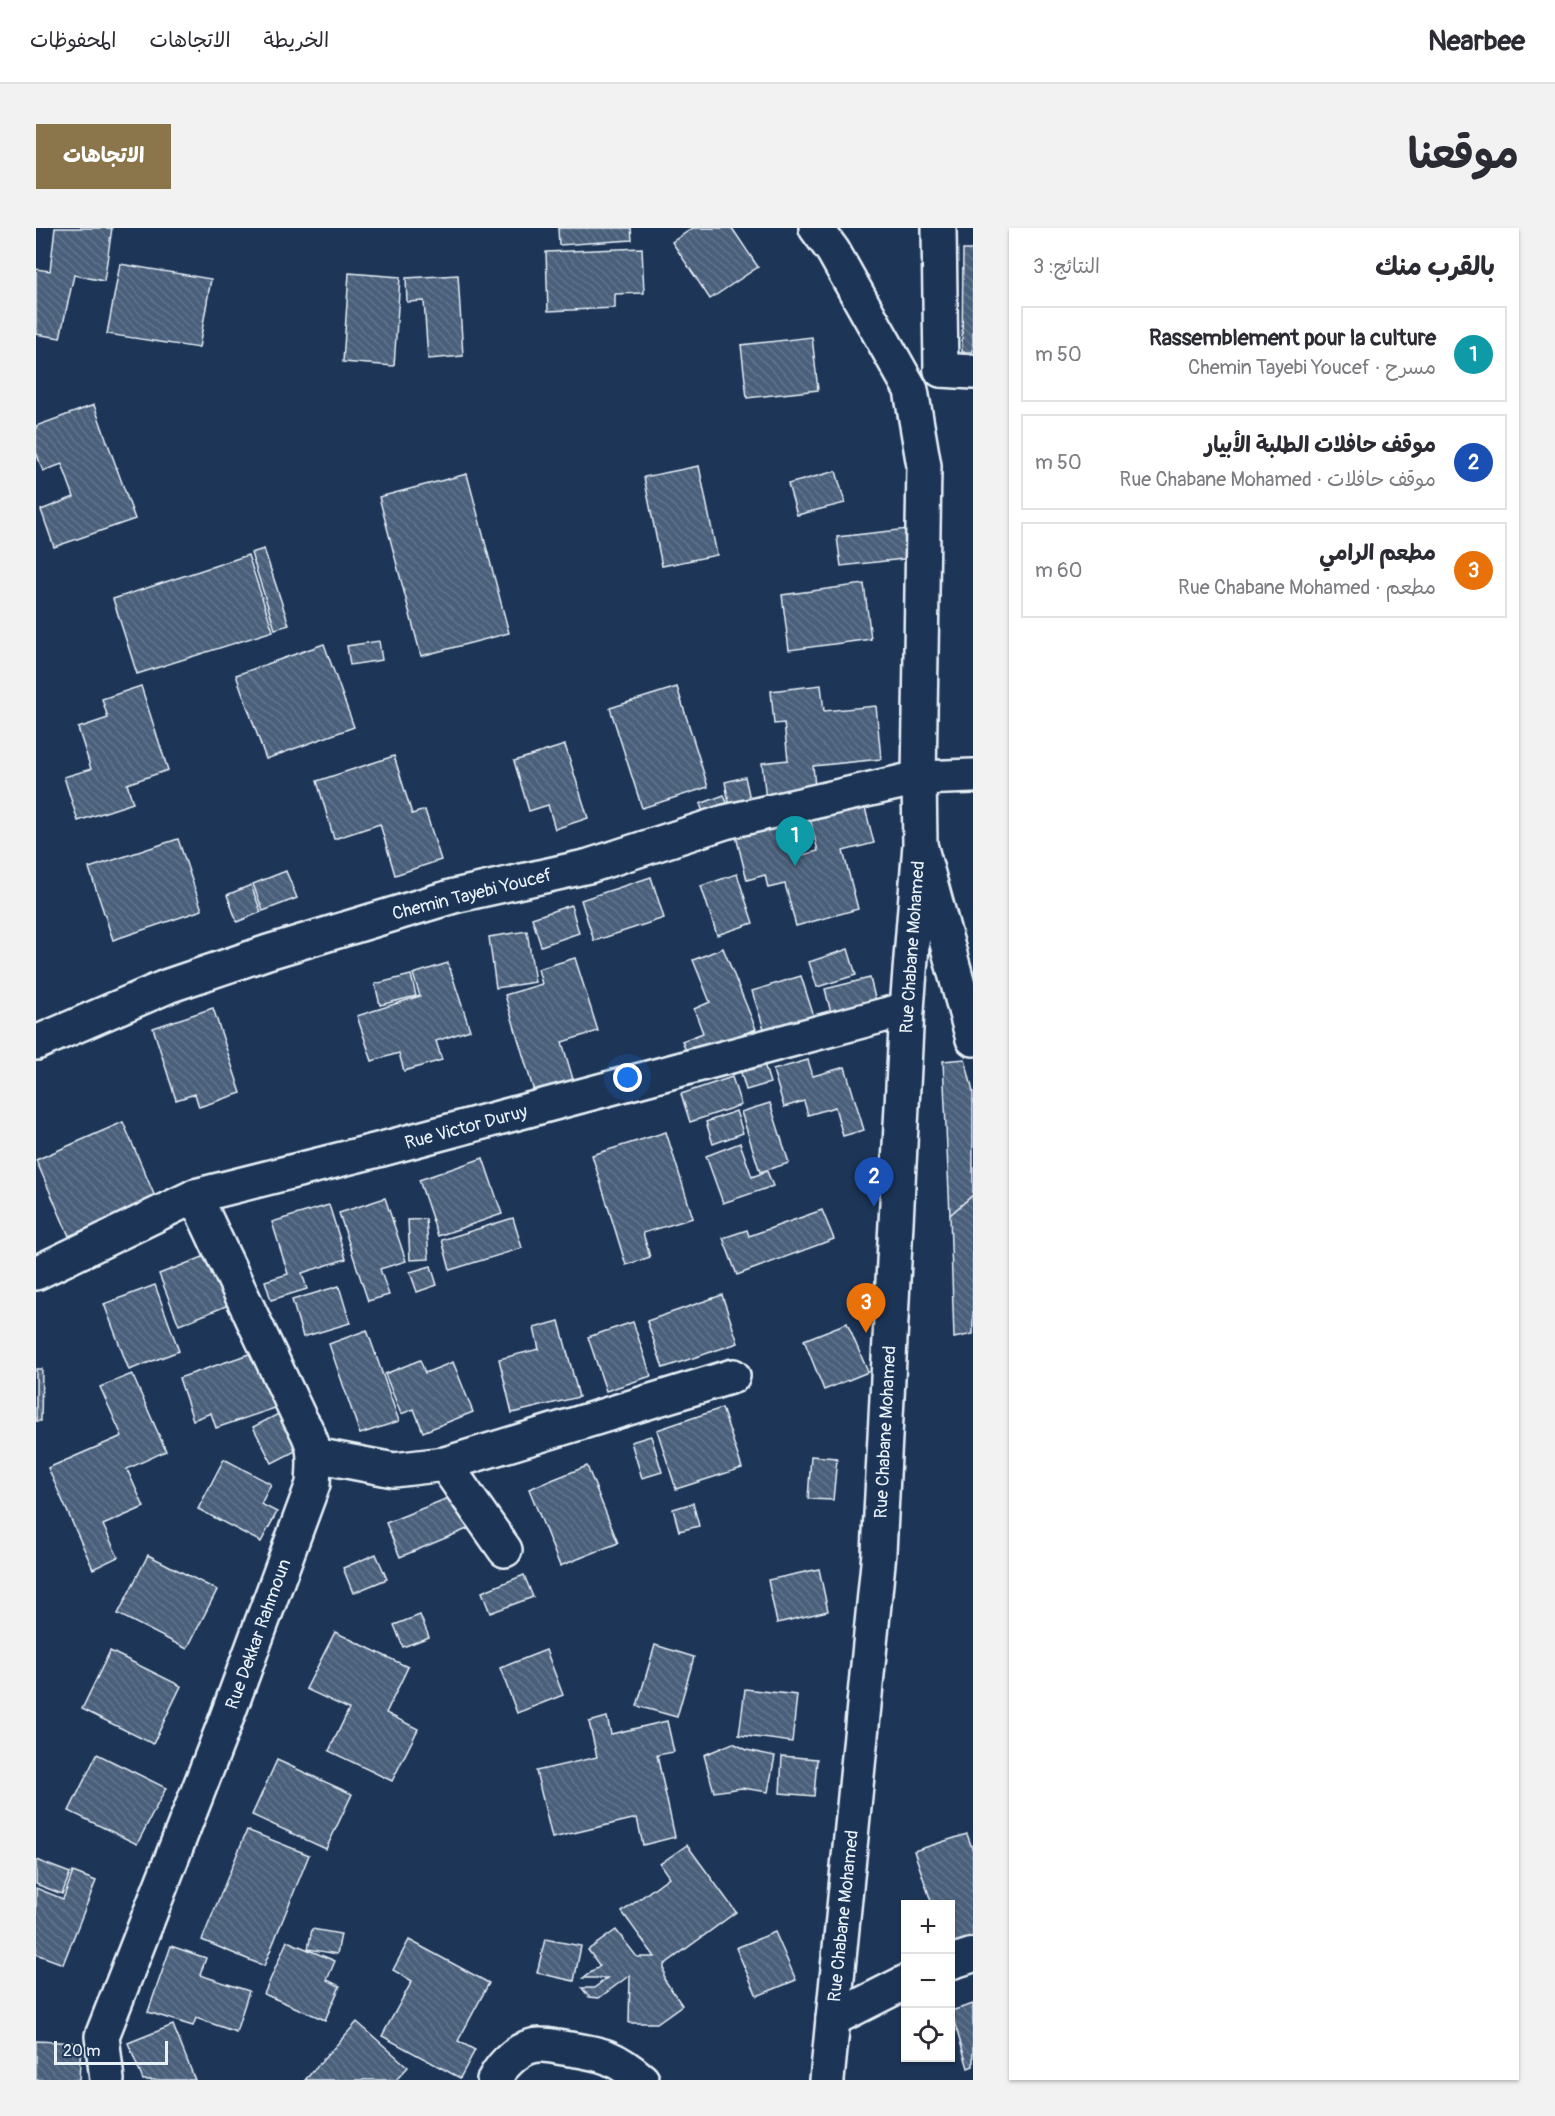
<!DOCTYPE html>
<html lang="ar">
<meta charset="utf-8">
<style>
:root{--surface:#fff;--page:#f2f2f3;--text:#2b2b33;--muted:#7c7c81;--line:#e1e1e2;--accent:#8a764a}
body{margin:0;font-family:Pangolin,"Playpen Sans Arabic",sans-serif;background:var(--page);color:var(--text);direction:rtl}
.controls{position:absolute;right:18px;bottom:18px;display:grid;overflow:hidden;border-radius:0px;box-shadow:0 2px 4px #0004}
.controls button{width:54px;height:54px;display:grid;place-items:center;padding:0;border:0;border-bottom:2px solid var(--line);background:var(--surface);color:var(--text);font:30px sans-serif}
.scale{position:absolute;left:18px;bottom:15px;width:114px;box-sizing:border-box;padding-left:6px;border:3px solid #e8f1f8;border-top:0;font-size:16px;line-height:21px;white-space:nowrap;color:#e8f1f8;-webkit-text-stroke:4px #1d3557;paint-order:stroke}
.you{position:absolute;left:592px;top:850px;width:21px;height:21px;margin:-15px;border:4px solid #fff;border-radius:50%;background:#1a73e8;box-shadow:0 0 0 9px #1a73e833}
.badge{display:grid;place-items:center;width:39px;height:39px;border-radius:50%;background:var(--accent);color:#fff;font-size:20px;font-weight:700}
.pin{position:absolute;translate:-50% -50px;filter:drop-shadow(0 2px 3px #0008)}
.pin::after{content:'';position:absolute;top:32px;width:21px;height:18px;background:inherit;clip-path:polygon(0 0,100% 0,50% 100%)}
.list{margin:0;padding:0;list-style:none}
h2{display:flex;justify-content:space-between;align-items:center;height:78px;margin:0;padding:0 24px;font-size:26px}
h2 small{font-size:20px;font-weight:400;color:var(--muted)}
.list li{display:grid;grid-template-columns:39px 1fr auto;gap:18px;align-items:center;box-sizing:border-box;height:96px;margin:0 12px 12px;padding:0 12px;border:2px solid var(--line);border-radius:0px}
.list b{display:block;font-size:22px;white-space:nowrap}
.list p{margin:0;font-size:20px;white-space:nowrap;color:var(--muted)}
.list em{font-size:20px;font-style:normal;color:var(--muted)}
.icon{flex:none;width:33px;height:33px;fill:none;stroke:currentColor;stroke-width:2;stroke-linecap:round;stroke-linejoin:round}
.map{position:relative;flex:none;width:937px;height:1852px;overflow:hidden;direction:ltr;border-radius:0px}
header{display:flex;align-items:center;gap:36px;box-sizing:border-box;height:84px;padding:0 30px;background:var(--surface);border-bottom:2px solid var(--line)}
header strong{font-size:28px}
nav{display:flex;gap:33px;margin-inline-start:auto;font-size:21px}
.intro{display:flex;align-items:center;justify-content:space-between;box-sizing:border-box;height:144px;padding:0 36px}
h1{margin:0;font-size:42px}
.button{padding:15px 27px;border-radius:0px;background:var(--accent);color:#fff;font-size:21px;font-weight:700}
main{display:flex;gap:36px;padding:0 36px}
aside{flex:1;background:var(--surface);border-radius:0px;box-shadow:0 2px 4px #0004}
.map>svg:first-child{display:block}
</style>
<header>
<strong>Nearbee</strong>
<nav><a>الخريطة</a><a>الاتجاهات</a><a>المحفوظات</a></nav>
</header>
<div class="intro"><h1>موقعنا</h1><a class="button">الاتجاهات</a></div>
<main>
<aside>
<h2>بالقرب منك<small>النتائج: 3</small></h2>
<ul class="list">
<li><span class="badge" style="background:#0f9aa8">1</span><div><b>Rassemblement pour la culture</b><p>مسرح · Chemin Tayebi Youcef</p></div><em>50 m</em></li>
<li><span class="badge" style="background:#1a4fb4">2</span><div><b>موقف حافلات الطلبة الأبيار</b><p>موقف حافلات · Rue Chabane Mohamed</p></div><em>50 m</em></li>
<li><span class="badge" style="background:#e8710a">3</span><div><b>مطعم الرامي</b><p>مطعم · Rue Chabane Mohamed</p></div><em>60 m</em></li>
</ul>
</aside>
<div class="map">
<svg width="937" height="1852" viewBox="0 0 937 1852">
<defs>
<pattern id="building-back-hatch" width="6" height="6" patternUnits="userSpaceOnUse" patternTransform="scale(1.5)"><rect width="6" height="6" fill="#495e7a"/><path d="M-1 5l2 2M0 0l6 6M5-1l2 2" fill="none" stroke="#63768e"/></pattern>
</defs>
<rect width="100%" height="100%" fill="#1d3557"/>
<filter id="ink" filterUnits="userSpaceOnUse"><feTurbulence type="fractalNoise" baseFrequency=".0167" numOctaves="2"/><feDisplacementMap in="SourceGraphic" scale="12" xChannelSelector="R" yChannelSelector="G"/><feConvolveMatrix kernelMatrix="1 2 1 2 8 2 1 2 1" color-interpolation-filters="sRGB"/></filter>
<g filter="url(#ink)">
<g fill="url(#building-back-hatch)" stroke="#e8f1f8" stroke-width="1.5">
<path d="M 19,0 L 76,0 L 68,53 L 38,47 L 24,110 L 0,106 L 0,41 L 14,43 Z"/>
<path d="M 522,0 L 595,0 L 596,12 L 523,17 Z"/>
<path d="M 657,0 L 696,0 L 722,39 L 674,71 L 636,14 Z"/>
<path d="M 606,20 L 608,65 L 579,66 L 579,80 L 512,83 L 510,24 Z"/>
<path d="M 927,22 L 937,22 L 937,124 L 926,124 Z"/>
<path d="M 84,36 L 175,51 L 163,120 L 71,106 Z"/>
<path d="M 313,45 L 364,49 L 358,138 L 307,134 Z"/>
<path d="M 422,47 L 427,128 L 392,131 L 388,73 L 371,74 L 370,50 Z"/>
<path d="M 776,109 L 782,162 L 711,170 L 705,117 Z"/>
<path d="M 58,177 L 99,291 L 18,319 L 5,282 L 38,269 L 26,236 L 7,243 L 0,224 L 0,198 Z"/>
<path d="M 663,238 L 681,327 L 626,338 L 608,249 Z"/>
<path d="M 800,243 L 809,275 L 761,287 L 752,256 Z"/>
<path d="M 431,246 L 473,405 L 385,428 L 343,269 Z"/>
<path d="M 872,301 L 876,330 L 805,338 L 801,309 Z"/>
<path d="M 228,321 L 253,397 L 239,401 L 215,325 Z"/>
<path d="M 212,327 L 237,403 L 101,446 L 77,371 Z"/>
<path d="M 828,356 L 835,411 L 753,422 L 746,367 Z"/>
<path d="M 343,413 L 346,432 L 314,437 L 311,418 Z"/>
<path d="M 288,416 L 318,499 L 230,531 L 200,447 Z"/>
<path d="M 785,457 L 788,483 L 840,478 L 845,531 L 777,538 L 780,568 L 730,572 L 726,535 L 752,532 L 748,495 L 738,496 L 735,463 Z"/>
<path d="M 105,458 L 132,542 L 91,556 L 97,575 L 42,593 L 28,549 L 55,541 L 42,500 L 72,490 L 66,471 Z"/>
<path d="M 641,459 L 672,559 L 606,580 L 574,480 Z"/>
<path d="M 529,517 L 552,590 L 519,601 L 512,577 L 493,583 L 478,533 Z"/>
<path d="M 358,528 L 376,586 L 389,582 L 405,632 L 359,647 L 344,596 L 298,611 L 281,553 Z"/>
<path d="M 709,549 L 716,580 L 695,585 L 689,554 Z"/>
<path d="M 688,567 L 696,587 L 672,596 L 664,576 Z"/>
<path d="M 827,572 L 838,615 L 807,623 L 822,681 L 760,698 L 749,656 L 732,660 L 729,647 L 711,652 L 697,596 L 746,583 L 758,629 L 782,623 L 773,587 Z"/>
<path d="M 142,611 L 166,682 L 77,712 L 53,640 Z"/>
<path d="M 250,643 L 261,670 L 227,683 L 217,656 Z"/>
<path d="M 701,646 L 717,695 L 681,707 L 665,658 Z"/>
<path d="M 615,649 L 628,690 L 558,713 L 545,672 Z"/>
<path d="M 215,657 L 225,684 L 201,694 L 191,667 Z"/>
<path d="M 535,677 L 543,705 L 505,718 L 496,690 Z"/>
<path d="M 491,703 L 499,754 L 460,760 L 453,709 Z"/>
<path d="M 687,720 L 720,801 L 652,828 L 646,813 L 667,805 L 658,781 L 674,774 L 657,732 Z"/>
<path d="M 812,721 L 820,747 L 781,759 L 773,734 Z"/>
<path d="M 539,730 L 562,803 L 526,814 L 541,865 L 502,877 L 469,767 L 506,756 L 502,741 Z"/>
<path d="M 412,735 L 434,802 L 400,813 L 406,832 L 368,843 L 363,825 L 336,833 L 321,788 L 384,768 L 377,746 Z"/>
<path d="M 375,747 L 380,768 L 344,777 L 339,756 Z"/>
<path d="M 765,748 L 778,789 L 729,804 L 716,763 Z"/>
<path d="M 834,750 L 843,786 L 798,797 L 789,761 Z"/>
<path d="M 177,780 L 205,865 L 163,879 L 159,866 L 140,872 L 117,800 Z"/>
<path d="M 725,826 L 734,855 L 710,862 L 702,834 Z"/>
<path d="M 929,831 L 937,864 L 937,967 L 914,987 L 907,833 Z"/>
<path d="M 772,832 L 777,848 L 809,839 L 828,902 L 807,908 L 799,879 L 772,887 L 768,873 L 748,879 L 737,842 Z"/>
<path d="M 696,849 L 705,877 L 654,894 L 645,866 Z"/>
<path d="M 734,875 L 753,935 L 724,944 L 705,884 Z"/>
<path d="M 700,883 L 707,905 L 677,916 L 670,894 Z"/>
<path d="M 87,894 L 120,971 L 33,1008 L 0,932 Z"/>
<path d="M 630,904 L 657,990 L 607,1005 L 614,1029 L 590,1037 L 556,927 Z"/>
<path d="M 704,915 L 716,949 L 731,943 L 737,958 L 687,975 L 670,928 Z"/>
<path d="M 447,930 L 466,986 L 402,1008 L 383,952 Z"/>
<path d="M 937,967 L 937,1106 L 918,1110 L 914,987 Z"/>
<path d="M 349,970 L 370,1033 L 344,1041 L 353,1067 L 332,1073 L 303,985 Z"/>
<path d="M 293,977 L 310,1031 L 266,1045 L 271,1061 L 235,1072 L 229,1053 L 252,1046 L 236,994 Z"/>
<path d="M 786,982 L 798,1011 L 701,1047 L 687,1010 L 711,1002 L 713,1008 Z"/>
<path d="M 477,990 L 486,1020 L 414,1042 L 406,1012 Z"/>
<path d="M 390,991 L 393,1031 L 374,1032 L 372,992 Z"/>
<path d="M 180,1024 L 200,1074 L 143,1097 L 123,1046 Z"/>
<path d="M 395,1038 L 401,1057 L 381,1064 L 374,1044 Z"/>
<path d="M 119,1057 L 143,1123 L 93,1142 L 68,1076 Z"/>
<path d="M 303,1058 L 314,1095 L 267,1109 L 256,1072 Z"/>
<path d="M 686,1067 L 702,1115 L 627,1140 L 611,1093 Z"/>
<path d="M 523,1093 L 543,1169 L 476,1185 L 463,1131 L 503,1121 L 498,1100 Z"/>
<path d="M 597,1094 L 615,1148 L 570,1163 L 552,1109 Z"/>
<path d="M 811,1095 L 832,1144 L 788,1162 L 768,1112 Z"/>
<path d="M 331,1102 L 363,1193 L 324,1206 L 293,1116 Z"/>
<path d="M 222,1123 L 242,1179 L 180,1200 L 175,1185 L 157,1192 L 143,1150 Z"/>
<path d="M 384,1132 L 389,1145 L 417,1134 L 437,1184 L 387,1204 L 378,1181 L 365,1186 L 349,1146 Z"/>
<path d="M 0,1141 L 6,1141 L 5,1193 L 0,1193 Z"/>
<path d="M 96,1146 L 130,1223 L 91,1241 L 108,1279 L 67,1297 L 82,1329 L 57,1341 L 12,1240 L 86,1208 L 64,1159 Z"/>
<path d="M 258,1178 L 277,1214 L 236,1235 L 217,1199 Z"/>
<path d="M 686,1180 L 706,1240 L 640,1261 L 621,1202 Z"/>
<path d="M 615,1208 L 626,1244 L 606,1250 L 595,1214 Z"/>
<path d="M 775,1228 L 801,1230 L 797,1272 L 772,1271 Z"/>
<path d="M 188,1231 L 235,1256 L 225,1276 L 241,1284 L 225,1314 L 162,1281 Z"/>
<path d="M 551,1238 L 582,1315 L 524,1338 L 493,1261 Z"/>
<path d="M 422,1266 L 436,1299 L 364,1329 L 350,1295 Z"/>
<path d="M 657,1275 L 663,1298 L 643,1303 L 637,1281 Z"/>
<path d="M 340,1326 L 351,1351 L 317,1365 L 307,1340 Z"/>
<path d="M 112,1327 L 181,1362 L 151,1421 L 82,1386 Z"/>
<path d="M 783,1341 L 792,1383 L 741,1395 L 732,1352 Z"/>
<path d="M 488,1347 L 497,1369 L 454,1385 L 446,1364 Z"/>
<path d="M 384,1387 L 393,1409 L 367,1419 L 358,1397 Z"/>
<path d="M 299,1404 L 372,1439 L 350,1485 L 382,1501 L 356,1553 L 293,1523 L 313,1481 L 270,1461 Z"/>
<path d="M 619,1417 L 658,1429 L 641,1489 L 601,1478 Z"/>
<path d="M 510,1422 L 527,1467 L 481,1485 L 464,1440 Z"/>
<path d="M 74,1423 L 145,1458 L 117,1516 L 46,1481 Z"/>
<path d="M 709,1461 L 761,1467 L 756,1514 L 703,1507 Z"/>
<path d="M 571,1489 L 575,1506 L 631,1493 L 638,1524 L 621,1527 L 639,1609 L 607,1617 L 601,1590 L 516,1610 L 500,1543 L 561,1529 L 553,1494 Z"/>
<path d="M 697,1515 L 711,1522 L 739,1528 L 732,1564 L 706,1560 L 678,1564 L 668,1527 Z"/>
<path d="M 61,1526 L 130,1560 L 101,1616 L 33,1583 Z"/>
<path d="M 746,1528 L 781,1531 L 778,1568 L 744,1565 Z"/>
<path d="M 241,1532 L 316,1566 L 290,1621 L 216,1587 Z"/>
<path d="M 211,1602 L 273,1627 L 228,1738 L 166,1712 Z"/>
<path d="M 931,1606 L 937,1623 L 937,1716 L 915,1723 L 915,1676 L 896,1676 L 878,1623 Z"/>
<path d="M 651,1617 L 700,1684 L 628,1737 L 628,1751 L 646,1777 L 621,1795 L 593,1795 L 594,1747 L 563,1770 L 553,1769 L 546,1760 L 558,1760 L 571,1750 L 547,1750 L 564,1738 L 552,1722 L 580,1702 L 601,1729 L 619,1729 L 586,1684 L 633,1649 L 624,1636 Z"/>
<path d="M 0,1632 L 34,1645 L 26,1666 L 0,1656 Z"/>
<path d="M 37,1644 L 60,1653 L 27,1736 L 0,1726 L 0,1660 L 27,1671 Z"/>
<path d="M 276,1701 L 305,1706 L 301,1726 L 272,1721 Z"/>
<path d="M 739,1704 L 760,1752 L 721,1768 L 700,1720 Z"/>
<path d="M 509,1711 L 545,1718 L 538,1753 L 501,1745 Z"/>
<path d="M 373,1712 L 453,1755 L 422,1813 L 439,1822 L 424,1850 L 346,1808 L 376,1753 L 357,1742 Z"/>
<path d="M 251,1713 L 299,1733 L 291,1752 L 304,1758 L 289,1792 L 228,1766 Z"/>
<path d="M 135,1718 L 170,1730 L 164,1747 L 213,1763 L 200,1804 L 160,1790 L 157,1798 L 112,1784 Z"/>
<path d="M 937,1776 L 937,1838 L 932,1840 L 915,1783 Z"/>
<path d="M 321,1794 L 372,1839 L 360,1852 L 269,1852 Z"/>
<path d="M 137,1797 L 159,1852 L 107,1852 L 92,1815 Z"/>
<path d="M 0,1813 L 45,1815 L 43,1852 L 0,1852 Z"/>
</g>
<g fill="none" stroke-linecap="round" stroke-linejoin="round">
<defs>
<g id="minor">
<path d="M 903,0 L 905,142"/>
<path d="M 905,142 L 937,144"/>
<path d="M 885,620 L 937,811"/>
<path d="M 0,815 L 132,758 L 232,724 L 418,668 L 553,638 L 689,594 L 883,550 L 937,548"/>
<path d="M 0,1045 L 159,968 L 346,921 L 871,781"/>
<path d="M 279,1227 L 358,1242 L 409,1236 L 697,1148"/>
<path d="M 409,1236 L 469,1322"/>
<path d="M 915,1734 L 937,1727"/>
<path d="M 797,1791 L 870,1754"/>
<path d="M 71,1852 L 66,1808 L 188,1497 L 277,1256 C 279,1227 280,1216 264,1191 L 159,968"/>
<path d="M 458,1852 C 466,1836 486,1816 505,1817 C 515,1817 524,1820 534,1821 C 568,1826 579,1829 606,1852"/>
</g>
<path id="major" d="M 780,0 L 797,23 L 875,162 L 888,238 L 883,550 L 884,616 L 871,781 L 843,1325 L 791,1852"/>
</defs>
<use href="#minor" stroke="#e8f1f8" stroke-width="38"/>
<use href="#major" stroke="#e8f1f8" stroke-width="38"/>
<use href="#minor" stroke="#1d3557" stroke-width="33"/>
<use href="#major" stroke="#1d3557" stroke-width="33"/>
</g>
</g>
<g text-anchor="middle" stroke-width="6" stroke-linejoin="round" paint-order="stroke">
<g font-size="18" fill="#e8f1f8" stroke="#1d3557">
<text transform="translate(436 666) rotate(-14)" y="6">Chemin Tayebi Youcef</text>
<text transform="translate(876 719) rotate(-86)" y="6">Rue Chabane Mohamed</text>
<text transform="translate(430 899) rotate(-15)" y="6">Rue Victor Duruy</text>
<text transform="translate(849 1204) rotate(-87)" y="6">Rue Chabane Mohamed</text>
<text transform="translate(222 1406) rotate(-70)" y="6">Rue Dekkar Rahmoun</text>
<text transform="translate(807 1688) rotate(-84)" y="6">Rue Chabane Mohamed</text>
</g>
</g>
</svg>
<div class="controls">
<button>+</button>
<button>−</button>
<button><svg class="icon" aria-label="locate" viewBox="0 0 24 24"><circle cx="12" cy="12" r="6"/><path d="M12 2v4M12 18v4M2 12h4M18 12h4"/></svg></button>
</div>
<div class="scale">20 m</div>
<div class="you"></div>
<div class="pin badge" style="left:759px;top:638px;background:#0f9aa8">1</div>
<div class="pin badge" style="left:838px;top:979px;background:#1a4fb4">2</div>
<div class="pin badge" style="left:830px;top:1105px;background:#e8710a">3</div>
</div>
</main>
